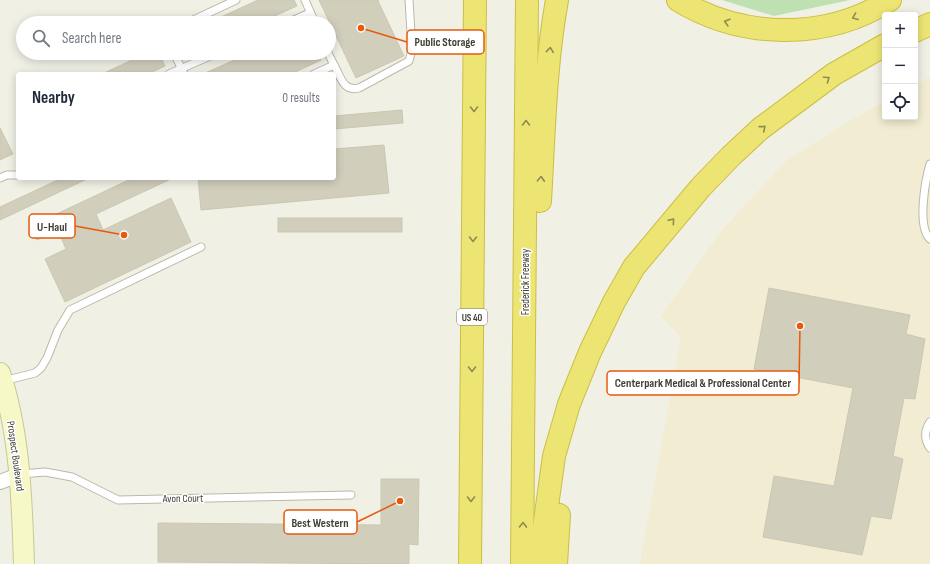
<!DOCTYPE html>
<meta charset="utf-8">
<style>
:root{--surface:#fff;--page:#f2f2f3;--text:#1f2937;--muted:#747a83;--line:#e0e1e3}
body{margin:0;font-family:"Sofia Sans Condensed",sans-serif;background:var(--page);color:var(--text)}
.controls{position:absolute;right:12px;top:12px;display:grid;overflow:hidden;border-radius:4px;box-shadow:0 2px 10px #0003}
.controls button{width:36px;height:36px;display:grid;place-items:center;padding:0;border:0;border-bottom:1px solid var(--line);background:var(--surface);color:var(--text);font:20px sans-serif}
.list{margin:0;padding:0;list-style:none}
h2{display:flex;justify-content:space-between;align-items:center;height:52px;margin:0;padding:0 16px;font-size:17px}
h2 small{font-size:13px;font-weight:400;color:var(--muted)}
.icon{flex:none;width:22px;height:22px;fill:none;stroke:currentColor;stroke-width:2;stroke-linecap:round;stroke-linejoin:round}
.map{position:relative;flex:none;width:930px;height:564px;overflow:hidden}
.search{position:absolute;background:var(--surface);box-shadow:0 2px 10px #0003;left:16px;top:16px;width:320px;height:44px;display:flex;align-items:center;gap:10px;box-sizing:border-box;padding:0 14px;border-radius:22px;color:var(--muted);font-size:15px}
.panel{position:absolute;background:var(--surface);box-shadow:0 2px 10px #0003;left:16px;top:72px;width:320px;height:108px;border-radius:4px}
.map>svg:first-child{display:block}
</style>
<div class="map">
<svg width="930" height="564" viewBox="0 0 930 564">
<rect width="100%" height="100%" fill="#f0f0e5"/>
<path fill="#f1ecd2" d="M 930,77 L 930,564 L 640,564 L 681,337 L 661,316 L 722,230 L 786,161 L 841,126 L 885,101 L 885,117 L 915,117 L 915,85 Z"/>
<path fill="#bfe1b2" d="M 722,0 L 850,0 L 774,16 Z"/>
<g fill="#d1cebc" stroke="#cbc7b0">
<path d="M 258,0 L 294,0 L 297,6 L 259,23 L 208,23 Z"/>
<path d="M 319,0 L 379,0 L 378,1 L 404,56 L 356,78 Z"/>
<path d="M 147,53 L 159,53 L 165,66 L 148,74 L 102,74 Z"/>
<path d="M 250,53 L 318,53 L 321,60 L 291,74 L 203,74 Z"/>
<path d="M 402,110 L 403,123 L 334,129 L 334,116 Z"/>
<path d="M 0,128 L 13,154 L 0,160 Z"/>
<path d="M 384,145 L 389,193 L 201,210 L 198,178 L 334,178 L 334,149 Z"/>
<path d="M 62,178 L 89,178 L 0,220 L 0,207 Z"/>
<path d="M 133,178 L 173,178 L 96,214 L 103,230 L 171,198 L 191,242 L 65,302 L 45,259 L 66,249 L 58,231 L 37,240 L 31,226 Z"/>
<rect x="278" y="218" width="124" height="14"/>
<path d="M 769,288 L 910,315 L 906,334 L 925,339 L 915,399 L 904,398 L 893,456 L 903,459 L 891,519 L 871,516 L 862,555 L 763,537 L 774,476 L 834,486 L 853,388 L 754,369 Z"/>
<path d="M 381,479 L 419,479 L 418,545 L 409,544 L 409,564 L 158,562 L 158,523 L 381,525 Z"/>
</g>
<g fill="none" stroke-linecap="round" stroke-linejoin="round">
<defs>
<g id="lane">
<path d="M 305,0 L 315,23"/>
<path d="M 187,23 L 236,0"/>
<path d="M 287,23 L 310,13"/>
<path d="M 174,53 L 184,74"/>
<path d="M 328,53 L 334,65"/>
<path d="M 169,74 L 217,53"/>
<path d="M 314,74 L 334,65 C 341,77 343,92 359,88 L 409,61 L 412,49 L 409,0"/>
<path d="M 930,164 C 925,181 917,227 930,239"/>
<path d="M 0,178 L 7,175 L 18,175"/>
<path d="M 3,381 L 35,373 L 41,368 L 47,358 L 58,330 L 70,310 L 201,247"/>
<path d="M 930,422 C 924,431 924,439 930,448"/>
<path d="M 21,474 L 45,472 L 72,477 L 118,500 L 351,495"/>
</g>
<path id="street" d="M 0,482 L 21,474"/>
<path id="secondary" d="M 0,373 C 20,434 22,500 24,564"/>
<g id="highway">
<path d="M 678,0 C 742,39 826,41 890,0"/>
<path d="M 915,31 L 930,24"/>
<path d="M 540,201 C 544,134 545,66 557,0"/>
<path d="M 470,564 L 475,0"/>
<path d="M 522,564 L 527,0"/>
<path d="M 539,564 L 554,456 L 569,404 L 590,352 L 614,302 L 634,267 L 701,187 L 731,156 L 760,129 L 834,74 L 885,45"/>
<path d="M 556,564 L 559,515"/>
</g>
</defs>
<use href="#lane" stroke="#bbb9a9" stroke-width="9"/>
<use href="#street" stroke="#bbb9a9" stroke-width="16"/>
<use href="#secondary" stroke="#c8c897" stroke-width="22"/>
<use href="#highway" stroke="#cbbe45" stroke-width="24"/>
<use href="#lane" stroke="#fff" stroke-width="7"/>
<use href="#street" stroke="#fff" stroke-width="14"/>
<use href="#secondary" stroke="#f7f8c8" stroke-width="20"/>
<use href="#highway" stroke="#ede573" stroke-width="22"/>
</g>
<defs><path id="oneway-chevron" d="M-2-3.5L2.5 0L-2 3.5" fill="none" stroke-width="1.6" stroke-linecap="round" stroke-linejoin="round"/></defs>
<g stroke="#8f8b51">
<use href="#oneway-chevron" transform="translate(855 17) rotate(159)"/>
<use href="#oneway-chevron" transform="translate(727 22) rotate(-164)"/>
<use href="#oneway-chevron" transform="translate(550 50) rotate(-84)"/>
<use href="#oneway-chevron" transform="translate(827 79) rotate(-35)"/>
<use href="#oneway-chevron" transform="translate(474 109) rotate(90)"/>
<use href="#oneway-chevron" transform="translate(526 123) rotate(-90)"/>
<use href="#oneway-chevron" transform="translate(763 128) rotate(-40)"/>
<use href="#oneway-chevron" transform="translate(541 179) rotate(-87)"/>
<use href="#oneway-chevron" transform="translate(672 221) rotate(-49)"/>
<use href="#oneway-chevron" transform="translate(473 239) rotate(90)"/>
<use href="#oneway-chevron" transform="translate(472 369) rotate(90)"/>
<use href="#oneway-chevron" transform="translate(471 499) rotate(90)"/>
<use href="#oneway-chevron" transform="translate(523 525) rotate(-89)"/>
</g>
<g text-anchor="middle" stroke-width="3" stroke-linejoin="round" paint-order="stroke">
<rect fill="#fff" stroke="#7b7a72" stroke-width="1" x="457" y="309" width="30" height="16" rx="3"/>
<g font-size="10" font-weight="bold" fill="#424136">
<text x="472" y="321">US 40</text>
</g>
<g font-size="11" fill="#424136" stroke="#fff">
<text transform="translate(525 282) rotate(-90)" y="4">Frederick Freeway</text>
<text transform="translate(16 456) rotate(82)" y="4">Prospect Boulevard</text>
<text transform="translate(183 498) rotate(-1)" y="4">Avon Court</text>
</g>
</g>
<path fill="none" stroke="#e8590c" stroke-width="1.5" d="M361 28L407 42M124 235L75 226M800 326L799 383M400 501L357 522"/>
<g fill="#e8590c" stroke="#fff" stroke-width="1.5">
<circle cx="361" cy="28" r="4"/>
<circle cx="124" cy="235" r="4"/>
<circle cx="800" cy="326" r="4"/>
<circle cx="400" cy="501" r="4"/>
</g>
<g fill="#fff" stroke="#e8590c" stroke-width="1.5">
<rect x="407" y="30" width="77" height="24" rx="4"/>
<rect x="29" y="214" width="46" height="24" rx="4"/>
<rect x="607" y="371" width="192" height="24" rx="4"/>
<rect x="284" y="510" width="73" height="24" rx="4"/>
</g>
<g font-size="12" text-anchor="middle" font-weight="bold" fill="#424136">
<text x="445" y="46">Public Storage</text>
<text x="52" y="231">U-Haul</text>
<text x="703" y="387">Centerpark Medical &amp; Professional Center</text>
<text x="320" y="527">Best Western</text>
</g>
</svg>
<div class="controls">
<button>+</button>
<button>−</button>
<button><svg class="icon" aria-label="locate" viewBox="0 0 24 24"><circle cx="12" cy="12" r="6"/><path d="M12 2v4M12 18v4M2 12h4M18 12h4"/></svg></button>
</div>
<div class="search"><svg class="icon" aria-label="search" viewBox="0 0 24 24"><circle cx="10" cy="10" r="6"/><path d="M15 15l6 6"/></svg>Search here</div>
<section class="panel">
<h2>Nearby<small>0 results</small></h2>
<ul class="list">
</ul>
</section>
</div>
